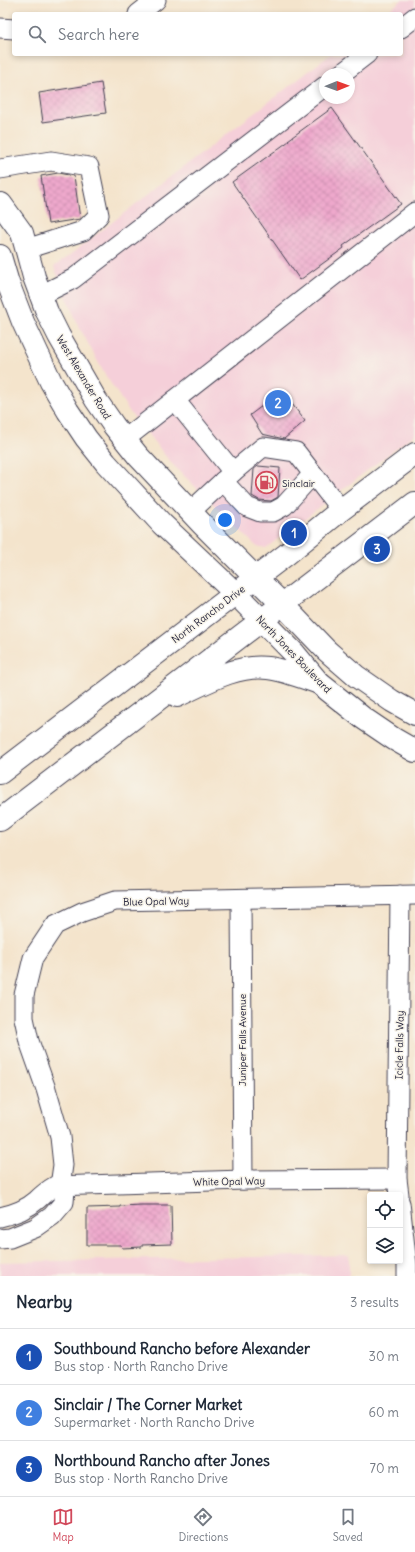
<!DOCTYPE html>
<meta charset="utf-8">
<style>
:root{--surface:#fff;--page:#f6f6f7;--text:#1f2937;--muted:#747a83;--line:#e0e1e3;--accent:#d1495b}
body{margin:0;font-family:Delius,sans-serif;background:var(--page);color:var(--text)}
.controls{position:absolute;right:12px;bottom:12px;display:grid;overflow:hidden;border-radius:4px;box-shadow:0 2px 6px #0003}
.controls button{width:36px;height:36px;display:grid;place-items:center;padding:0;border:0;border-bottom:1px solid var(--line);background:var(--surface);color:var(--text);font:20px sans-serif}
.compass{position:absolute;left:319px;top:68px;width:36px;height:36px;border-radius:50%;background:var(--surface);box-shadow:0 2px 6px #0003;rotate:89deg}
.you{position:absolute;left:225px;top:520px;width:14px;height:14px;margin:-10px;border:3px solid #fff;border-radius:50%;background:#1a73e8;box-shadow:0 0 0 6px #1a73e833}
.badge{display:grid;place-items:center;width:26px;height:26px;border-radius:50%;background:var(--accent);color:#fff;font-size:13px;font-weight:700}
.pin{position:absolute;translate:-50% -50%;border:2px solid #fff;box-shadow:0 1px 4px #0006}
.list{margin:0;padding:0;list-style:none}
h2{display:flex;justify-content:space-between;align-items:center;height:52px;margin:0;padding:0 16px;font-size:17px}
h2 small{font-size:13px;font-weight:400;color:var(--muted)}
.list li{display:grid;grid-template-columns:26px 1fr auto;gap:12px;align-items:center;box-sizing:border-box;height:56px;padding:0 16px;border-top:1px solid var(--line)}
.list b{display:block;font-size:15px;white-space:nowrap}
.list p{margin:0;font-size:13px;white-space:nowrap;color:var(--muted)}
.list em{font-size:13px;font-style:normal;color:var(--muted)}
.icon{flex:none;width:22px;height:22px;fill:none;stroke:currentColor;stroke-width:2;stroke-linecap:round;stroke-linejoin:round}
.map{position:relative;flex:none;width:415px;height:1276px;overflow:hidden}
.search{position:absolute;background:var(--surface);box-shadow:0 2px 6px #0003;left:12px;right:12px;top:12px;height:44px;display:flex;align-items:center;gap:10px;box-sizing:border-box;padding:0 14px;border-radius:4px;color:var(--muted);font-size:15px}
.sheet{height:220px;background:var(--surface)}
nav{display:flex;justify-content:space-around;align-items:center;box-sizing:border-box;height:56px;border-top:1px solid var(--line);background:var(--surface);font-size:11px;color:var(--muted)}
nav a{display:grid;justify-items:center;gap:2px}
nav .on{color:var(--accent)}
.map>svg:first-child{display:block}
</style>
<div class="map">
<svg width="415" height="1276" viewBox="0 0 415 1276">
<defs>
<pattern id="building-cross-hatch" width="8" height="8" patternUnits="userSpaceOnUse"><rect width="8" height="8" fill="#eea8cc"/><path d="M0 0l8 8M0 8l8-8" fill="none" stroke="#cc90b0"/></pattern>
</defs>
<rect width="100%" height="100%" fill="#f7f3e8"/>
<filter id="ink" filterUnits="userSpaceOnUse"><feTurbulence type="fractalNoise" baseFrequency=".025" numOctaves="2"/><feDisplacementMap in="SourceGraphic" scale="8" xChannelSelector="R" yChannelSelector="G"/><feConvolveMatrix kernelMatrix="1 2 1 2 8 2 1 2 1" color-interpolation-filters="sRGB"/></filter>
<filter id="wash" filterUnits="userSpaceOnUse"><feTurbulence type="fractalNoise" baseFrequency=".012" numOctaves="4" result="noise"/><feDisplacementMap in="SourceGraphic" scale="16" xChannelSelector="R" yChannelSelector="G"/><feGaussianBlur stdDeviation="0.9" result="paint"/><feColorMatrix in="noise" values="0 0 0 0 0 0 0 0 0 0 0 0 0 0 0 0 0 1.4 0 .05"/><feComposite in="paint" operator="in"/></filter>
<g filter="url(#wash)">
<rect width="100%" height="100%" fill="#f4e4cc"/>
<g fill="#f5cfd9" fill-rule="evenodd">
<path d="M 402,0 L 415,0 L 415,434 L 266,548 L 256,546 L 172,464 L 129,411 L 104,373 L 77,323 L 54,267 L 331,54 L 401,54 L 401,14 L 384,14 ZM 325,74 L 349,74 L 349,98 L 325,98 Z"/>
<path d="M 349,1255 L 349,1276 L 0,1276 L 0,1262 Z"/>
</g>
<g id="blocks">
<g fill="url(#building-cross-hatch)">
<path d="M 101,83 L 106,113 L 43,122 L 39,93 Z"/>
<path d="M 332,108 L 401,204 L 343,246 L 344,248 L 300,280 L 232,182 L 289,141 L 288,140 Z"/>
<path d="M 58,173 L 74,176 L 80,219 L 48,224 L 41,176 Z"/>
<path d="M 282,391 L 305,421 L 284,439 L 262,434 L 250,415 Z"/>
<path d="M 258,466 L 280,468 L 278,497 L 271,501 L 259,500 L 252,496 L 254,469 Z"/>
<path d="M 141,1205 L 171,1205 L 172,1244 L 142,1245 L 142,1247 L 122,1248 L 121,1245 L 87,1245 L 87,1208 L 120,1207 L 120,1206 Z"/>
</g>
</g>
</g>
<g filter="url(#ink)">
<use href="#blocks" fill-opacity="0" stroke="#423f51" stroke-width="1"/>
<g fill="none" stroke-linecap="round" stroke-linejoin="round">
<defs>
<g id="minor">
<path d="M 138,14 L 156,0"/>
<path d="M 0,28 L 14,29"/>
<path d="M 401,28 L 415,17"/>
<path d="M 341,74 L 367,54"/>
<path d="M 0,169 L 51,161 L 89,167 L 99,215 L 83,231 L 26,249"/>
<path d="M 41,295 L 73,279 L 325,86"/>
<path d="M 175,400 L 233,472 L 190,512"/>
<path d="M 125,439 L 415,212"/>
<path d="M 233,472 L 263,447 L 296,452 L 341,510"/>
<path d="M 223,481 L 247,507 L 260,512 L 273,512 L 284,506 L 313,474"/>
<path d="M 241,899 L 243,1180"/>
<path d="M 399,1195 L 397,1179 L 400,895"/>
<path d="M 400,1203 L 407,1265 L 407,1276"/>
<path d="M 0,1217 C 14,1214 27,1209 37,1200 C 43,1194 48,1190 55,1186 L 243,1180 L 397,1179"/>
<path d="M 0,1239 L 10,1238 L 35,1228 L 52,1216 L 64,1202 L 65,1191 L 60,1186 L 63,1165 L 60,1137 L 46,1089 L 29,1041 L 24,1018 L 24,995 L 33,958 L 55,925 L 82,912 L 115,901 L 415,895"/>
</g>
<g id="major">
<path d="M 1,204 L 22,233 L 34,277 L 47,312 L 59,336 L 96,400 L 114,426 L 138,456 L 202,524 L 282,604 L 326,650 L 356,676 L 392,701 L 415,714"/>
<path d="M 0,256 L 8,283 L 23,322 L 51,382 L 68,411 L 86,438 L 106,463 L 162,524 L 235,593 L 294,653 L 319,683 L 363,718 L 394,739 L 415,751"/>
<path d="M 177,696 C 205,683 236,664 268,668 C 285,670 302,677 319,683"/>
<path d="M 0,773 L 287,554 L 341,510 L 415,454"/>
<path d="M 0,820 L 415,503"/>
</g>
</defs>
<use href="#minor" stroke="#423f51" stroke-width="21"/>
<use href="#major" stroke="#423f51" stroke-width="24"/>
<use href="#minor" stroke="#fff" stroke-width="19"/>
<use href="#major" stroke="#fff" stroke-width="22"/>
</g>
</g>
<defs>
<symbol id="fuel-ring" viewBox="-11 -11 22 22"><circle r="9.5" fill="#f7f3e8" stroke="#d1495b" stroke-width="1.5"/><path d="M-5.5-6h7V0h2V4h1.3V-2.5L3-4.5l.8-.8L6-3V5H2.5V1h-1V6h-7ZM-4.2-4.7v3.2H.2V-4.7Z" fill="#d1495b"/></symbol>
</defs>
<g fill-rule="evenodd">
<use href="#fuel-ring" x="254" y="470" width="25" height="25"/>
</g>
<g text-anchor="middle" stroke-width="3" stroke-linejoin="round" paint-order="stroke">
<g font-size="10" fill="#22223b" stroke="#f7f3e8">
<text transform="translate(84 377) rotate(59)" y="4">West Alexander Road</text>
<text transform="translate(208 614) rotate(-37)" y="4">North Rancho Drive</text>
<text transform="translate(294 654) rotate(46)" y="4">North Jones Boulevard</text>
<text transform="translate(156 901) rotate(-1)" y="4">Blue Opal Way</text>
<text transform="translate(242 1040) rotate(-90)" y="4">Juniper Falls Avenue</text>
<text transform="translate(399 1045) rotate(-89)" y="4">Icicle Falls Way</text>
<text transform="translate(229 1181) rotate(-1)" y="4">White Opal Way</text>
</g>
<g font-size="10" fill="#22223b" stroke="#f7f3e8" text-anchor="start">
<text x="282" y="487">Sinclair</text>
</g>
</g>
</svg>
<div class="controls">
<button><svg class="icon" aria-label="locate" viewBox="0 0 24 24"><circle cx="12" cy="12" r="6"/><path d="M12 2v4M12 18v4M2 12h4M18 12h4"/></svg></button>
<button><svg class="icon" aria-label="layers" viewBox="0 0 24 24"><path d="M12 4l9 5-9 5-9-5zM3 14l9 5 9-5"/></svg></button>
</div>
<svg class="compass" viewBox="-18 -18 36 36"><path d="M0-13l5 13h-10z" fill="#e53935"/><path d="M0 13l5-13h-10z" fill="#747a83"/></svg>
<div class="you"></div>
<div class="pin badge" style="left:294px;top:533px;background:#1a4fb4">1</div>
<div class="pin badge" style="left:278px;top:403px;background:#3f7fe0">2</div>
<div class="pin badge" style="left:377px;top:549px;background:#1a4fb4">3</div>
<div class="search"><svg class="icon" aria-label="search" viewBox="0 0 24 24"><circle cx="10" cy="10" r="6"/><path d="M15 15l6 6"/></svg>Search here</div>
</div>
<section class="sheet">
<h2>Nearby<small>3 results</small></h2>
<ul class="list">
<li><span class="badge" style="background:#1a4fb4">1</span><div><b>Southbound Rancho before Alexander</b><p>Bus stop · North Rancho Drive</p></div><em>30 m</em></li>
<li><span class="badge" style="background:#3f7fe0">2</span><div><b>Sinclair / The Corner Market</b><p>Supermarket · North Rancho Drive</p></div><em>60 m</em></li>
<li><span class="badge" style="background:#1a4fb4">3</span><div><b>Northbound Rancho after Jones</b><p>Bus stop · North Rancho Drive</p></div><em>70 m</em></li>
</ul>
</section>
<nav>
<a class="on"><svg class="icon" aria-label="map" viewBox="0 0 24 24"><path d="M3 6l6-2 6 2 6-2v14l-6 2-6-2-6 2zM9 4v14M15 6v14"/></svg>Map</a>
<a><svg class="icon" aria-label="directions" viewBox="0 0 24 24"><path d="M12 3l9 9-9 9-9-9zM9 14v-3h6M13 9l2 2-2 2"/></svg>Directions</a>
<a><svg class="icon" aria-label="saved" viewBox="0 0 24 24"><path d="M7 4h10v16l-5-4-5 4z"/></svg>Saved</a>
</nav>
